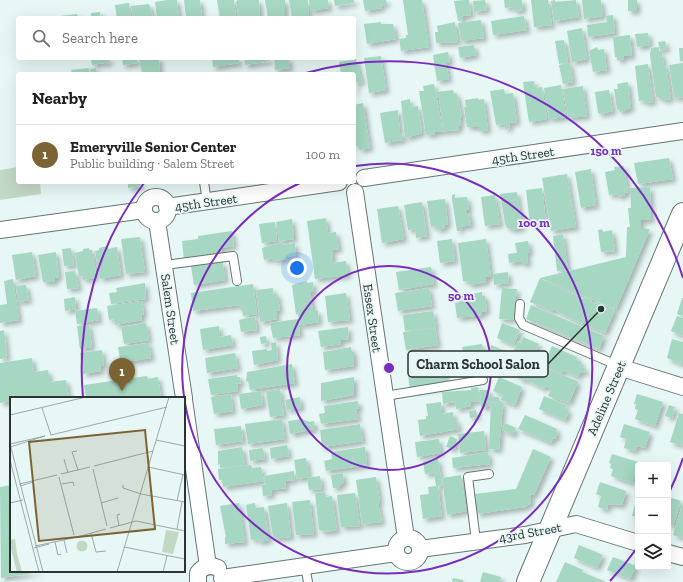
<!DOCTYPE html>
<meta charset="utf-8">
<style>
:root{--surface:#fff;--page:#f6f6f6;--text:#202124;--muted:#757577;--line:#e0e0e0;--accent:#7c6334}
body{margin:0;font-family:"Zilla Slab",serif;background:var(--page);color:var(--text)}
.controls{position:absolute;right:12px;bottom:12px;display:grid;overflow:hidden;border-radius:4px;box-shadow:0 4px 16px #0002}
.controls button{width:36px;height:36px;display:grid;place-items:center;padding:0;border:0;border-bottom:1px solid var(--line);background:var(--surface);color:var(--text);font:20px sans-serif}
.you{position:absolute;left:297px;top:268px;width:14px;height:14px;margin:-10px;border:3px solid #fff;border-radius:50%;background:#1a73e8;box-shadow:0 0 0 6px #1a73e833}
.badge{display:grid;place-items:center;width:26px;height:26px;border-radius:50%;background:var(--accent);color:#fff;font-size:13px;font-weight:700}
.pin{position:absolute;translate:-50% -33px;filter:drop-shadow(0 1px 2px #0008)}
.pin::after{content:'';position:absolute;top:21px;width:14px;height:12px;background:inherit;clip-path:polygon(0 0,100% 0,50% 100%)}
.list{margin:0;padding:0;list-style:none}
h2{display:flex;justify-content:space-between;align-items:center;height:52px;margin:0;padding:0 16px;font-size:17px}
h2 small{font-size:13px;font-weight:400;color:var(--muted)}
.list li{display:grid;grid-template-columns:26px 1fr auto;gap:12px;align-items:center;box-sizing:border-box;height:60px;padding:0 16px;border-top:1px solid var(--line)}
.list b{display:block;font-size:15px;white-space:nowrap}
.list p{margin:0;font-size:13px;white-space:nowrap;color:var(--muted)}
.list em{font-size:13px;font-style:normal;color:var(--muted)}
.icon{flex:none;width:22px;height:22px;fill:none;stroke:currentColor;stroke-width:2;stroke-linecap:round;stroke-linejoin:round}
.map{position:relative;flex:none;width:683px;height:582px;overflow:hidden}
.search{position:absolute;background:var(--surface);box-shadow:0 4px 16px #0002;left:16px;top:16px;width:340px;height:44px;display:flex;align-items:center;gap:10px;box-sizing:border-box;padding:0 14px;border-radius:4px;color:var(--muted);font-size:15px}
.panel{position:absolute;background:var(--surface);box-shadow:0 4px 16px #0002;left:16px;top:72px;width:340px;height:112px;border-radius:4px}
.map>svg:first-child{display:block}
</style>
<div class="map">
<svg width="683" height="582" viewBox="0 0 683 582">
<defs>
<filter id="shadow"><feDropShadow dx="3.5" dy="3.5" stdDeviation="2" flood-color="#0004"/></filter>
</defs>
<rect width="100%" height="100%" fill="#e6f7f5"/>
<path fill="#c3d8c4" d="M 18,167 L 18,182 L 40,182 L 41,194 L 0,200 L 0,170 Z"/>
<g fill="#a5d7c2" filter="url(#shadow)">
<path d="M 167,0 L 177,0 L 179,18 L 157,18 L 155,2 Z"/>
<path d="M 184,0 L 200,0 L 202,18 L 186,18 Z"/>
<path d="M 217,0 L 234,0 L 236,18 L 220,18 Z"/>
<path d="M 238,0 L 259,0 L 260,18 L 239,18 L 236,2 Z"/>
<path d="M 265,0 L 285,0 L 285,18 L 268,18 Z"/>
<path d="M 289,0 L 308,0 L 309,18 L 292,18 Z"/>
<path d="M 309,0 L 328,0 L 329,8 L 311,11 Z"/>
<path d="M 334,0 L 354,0 L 354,3 L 335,6 Z"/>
<path d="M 363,0 L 386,0 L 387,4 L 381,4 L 382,8 L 365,11 Z"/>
<path d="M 403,0 L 422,0 L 429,47 L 401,51 L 399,39 L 406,38 L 406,35 L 408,35 Z"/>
<path d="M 464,0 L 469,0 L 471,15 L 463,16 L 463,20 L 458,21 L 454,1 Z"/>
<path d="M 485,0 L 487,10 L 474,12 L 473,1 Z"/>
<path d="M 504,0 L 522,0 L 523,10 L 514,11 L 513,7 L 505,8 Z"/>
<path d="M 531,0 L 548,0 L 552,25 L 534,27 Z"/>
<path d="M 555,0 L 555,2 L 576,0 L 579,17 L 554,21 L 551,1 Z"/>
<path d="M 582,0 L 601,0 L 603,16 L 584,19 Z"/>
<rect x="628" y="0" width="9" height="11"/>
<path d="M 129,3 L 131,18 L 117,18 L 115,5 Z"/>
<path d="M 149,4 L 153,17 L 133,18 L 131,6 Z"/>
<path d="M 100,12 L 100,16 L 103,15 L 104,18 L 91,18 L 91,13 Z"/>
<path d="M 77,14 L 78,18 L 60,18 L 60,16 Z"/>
<path d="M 613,15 L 615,33 L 588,37 L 587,25 L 607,22 L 606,16 Z"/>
<path d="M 524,16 L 527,30 L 493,35 L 491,21 Z"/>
<path d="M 481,20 L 484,38 L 461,41 L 458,23 Z"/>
<path d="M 381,22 L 381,24 L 393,24 L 396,39 L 367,44 L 364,24 Z"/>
<path d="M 455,22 L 458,42 L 436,43 L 435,32 L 438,32 L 437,26 Z"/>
<path d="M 582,28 L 587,59 L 572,62 L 567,31 Z"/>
<path d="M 648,33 L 650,45 L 637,47 L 635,34 Z"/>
<path d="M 630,35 L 632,56 L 624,56 L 624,59 L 617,60 L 617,57 L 615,57 L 613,37 Z"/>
<path d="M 564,40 L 568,62 L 559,64 L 555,41 Z"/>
<path d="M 665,41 L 667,49 L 660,50 L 658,42 Z"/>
<path d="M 474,45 L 476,55 L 460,58 L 458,47 Z"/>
<path d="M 597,47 L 598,50 L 604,49 L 607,70 L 593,72 L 589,51 Z"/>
<path d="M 659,47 L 659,54 L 662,54 L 664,66 L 666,65 L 671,99 L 662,100 L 661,97 L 656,97 L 650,55 L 651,48 Z"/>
<path d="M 679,48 L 683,48 L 683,61 L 680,61 Z"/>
<path d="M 448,52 L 450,62 L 446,63 L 449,79 L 437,81 L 433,55 Z"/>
<path d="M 381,56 L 386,90 L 369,93 L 364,58 Z"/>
<path d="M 91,58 L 109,58 L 110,62 L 92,65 Z"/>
<path d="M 122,58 L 137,58 L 137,63 L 123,65 Z"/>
<path d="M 139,58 L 159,58 L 160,74 L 142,74 Z"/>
<path d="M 212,58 L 239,58 L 239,63 L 213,67 Z"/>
<path d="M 244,58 L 270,58 L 270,61 L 245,65 Z"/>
<path d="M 274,58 L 289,58 L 290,68 L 275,70 Z"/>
<path d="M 356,59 L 362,82 L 355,83 L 356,90 L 354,90 L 354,74 L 341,74 L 339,62 Z"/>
<path d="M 570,63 L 573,82 L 563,84 L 559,65 Z"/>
<path d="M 683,63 L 683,97 L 674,98 L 669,65 Z"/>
<path d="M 648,64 L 653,102 L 645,103 L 644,100 L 639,101 L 635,66 Z"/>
<path d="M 89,68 L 90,74 L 72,74 L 71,70 Z"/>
<path d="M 96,68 L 97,74 L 91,74 L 90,69 Z"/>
<path d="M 534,81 L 535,88 L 542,87 L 547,119 L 529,122 L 523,82 Z"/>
<path d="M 628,82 L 631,108 L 620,112 L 619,109 L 617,109 L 614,89 L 618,89 L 617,84 Z"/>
<path d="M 434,84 L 442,127 L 443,127 L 439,97 L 437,98 L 436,92 L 453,90 L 454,94 L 457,94 L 462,117 L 460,118 L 461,125 L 458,126 L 459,130 L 435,132 L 435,134 L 426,135 L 419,91 L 424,91 L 423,86 Z"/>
<path d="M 561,85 L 566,117 L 549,119 L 544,88 Z"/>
<path d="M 583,86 L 587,116 L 568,118 L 563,89 Z"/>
<path d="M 504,89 L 505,94 L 513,93 L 517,122 L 509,123 L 510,128 L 505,129 L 504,124 L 496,125 L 490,91 Z"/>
<path d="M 609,90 L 613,111 L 601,114 L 598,113 L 595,92 Z"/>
<path d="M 478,98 L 478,100 L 484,99 L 488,130 L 479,131 L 479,127 L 467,127 L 464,107 L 466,107 L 465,100 Z"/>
<path d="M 410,99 L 411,107 L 418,106 L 422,133 L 405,138 L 401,101 Z"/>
<path d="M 363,103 L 370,148 L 360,150 L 360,146 L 354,146 L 354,105 Z"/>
<path d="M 398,110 L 400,133 L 402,133 L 403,140 L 385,143 L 380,113 Z"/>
<path d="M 669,158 L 673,179 L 638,184 L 634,163 Z"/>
<path d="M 624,166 L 628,192 L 624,193 L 625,195 L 619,197 L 618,194 L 609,195 L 605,172 L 615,170 L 614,167 Z"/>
<path d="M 591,169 L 596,205 L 581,208 L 575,172 Z"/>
<path d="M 567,174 L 576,227 L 551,231 L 542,178 Z"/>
<path d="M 128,182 L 140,182 L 141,186 L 128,188 Z"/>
<path d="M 650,187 L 651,220 L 641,220 L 641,229 L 650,229 L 616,309 L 540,278 L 626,257 L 627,227 L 630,227 L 628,208 L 631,208 L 630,188 Z"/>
<path d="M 542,188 L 546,222 L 530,224 L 526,190 Z"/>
<path d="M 517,192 L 522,228 L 511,230 L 511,228 L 507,228 L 505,223 L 500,194 Z"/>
<path d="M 455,194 L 455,198 L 467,197 L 469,209 L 467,210 L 467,213 L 469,213 L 471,225 L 460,227 L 460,231 L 457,231 L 452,199 L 452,195 Z"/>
<path d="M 495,195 L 500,224 L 485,226 L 481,197 Z"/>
<path d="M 445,199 L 448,224 L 444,225 L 445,228 L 437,230 L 436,226 L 431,227 L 427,201 Z"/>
<path d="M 422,202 L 427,236 L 416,238 L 415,229 L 408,230 L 404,205 Z"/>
<path d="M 398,206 L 404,239 L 382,243 L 377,209 Z"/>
<path d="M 326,218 L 328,233 L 336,232 L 339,249 L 332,250 L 333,263 L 346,261 L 348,275 L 315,279 L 307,221 Z"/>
<path d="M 292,219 L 294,239 L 279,241 L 276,222 Z"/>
<path d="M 275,222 L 277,241 L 262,243 L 259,224 Z"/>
<path d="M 602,229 L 603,232 L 612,230 L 615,251 L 601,252 L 598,230 Z"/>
<path d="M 232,231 L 234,246 L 221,248 L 222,255 L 184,260 L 182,241 L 198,239 L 198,236 Z"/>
<path d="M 563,234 L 568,270 L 557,271 L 553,236 Z"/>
<path d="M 140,237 L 145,272 L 126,274 L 121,239 Z"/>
<path d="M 452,239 L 455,261 L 440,263 L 437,241 Z"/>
<path d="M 486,239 L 491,277 L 486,277 L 486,282 L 469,285 L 468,281 L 463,281 L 458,243 Z"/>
<path d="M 528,241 L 530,252 L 527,253 L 528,264 L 522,264 L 522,261 L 509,263 L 508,254 L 517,253 L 515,243 Z"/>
<path d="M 283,242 L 283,245 L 295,243 L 296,255 L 287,257 L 287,259 L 274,261 L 273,258 L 264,260 L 262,248 Z"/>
<path d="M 108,246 L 108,249 L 117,247 L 121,275 L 100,279 L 95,251 L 99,250 L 99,248 Z"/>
<path d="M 71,248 L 74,265 L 64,266 L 62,249 Z"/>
<path d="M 89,248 L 89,250 L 92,250 L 96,273 L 95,274 L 95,278 L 83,280 L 83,276 L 79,276 L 75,253 L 83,251 L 83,249 Z"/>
<path d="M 32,252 L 36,276 L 16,280 L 12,255 Z"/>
<path d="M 56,252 L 59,277 L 55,278 L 55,282 L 43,282 L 38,255 Z"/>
<path d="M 223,262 L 225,280 L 194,285 L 191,266 Z"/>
<path d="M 431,267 L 434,284 L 399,290 L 396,272 Z"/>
<path d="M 75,271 L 79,288 L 67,289 L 65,272 Z"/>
<path d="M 508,272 L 509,283 L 494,285 L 493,274 Z"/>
<path d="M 540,278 L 583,299 L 584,297 L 592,300 L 591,302 L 596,304 L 597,302 L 615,310 L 605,333 L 586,325 L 587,323 L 583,322 L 582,324 L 553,309 L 552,311 L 530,302 Z"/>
<path d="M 13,279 L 19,320 L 0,323 L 0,305 L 7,304 L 4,281 Z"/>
<path d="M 307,281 L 307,283 L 313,282 L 314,292 L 310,292 L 313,311 L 318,311 L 319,322 L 300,325 L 298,314 L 296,314 L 292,285 Z"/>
<path d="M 145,283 L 146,299 L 111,304 L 109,293 L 117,292 L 116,288 Z"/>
<path d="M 253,284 L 257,314 L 243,316 L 242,308 L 239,308 L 239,305 L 193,311 L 191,293 Z"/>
<path d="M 26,285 L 29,300 L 18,302 L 16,286 Z"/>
<path d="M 273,288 L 273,294 L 277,293 L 280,310 L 276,311 L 277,319 L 260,322 L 256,290 Z"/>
<path d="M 429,288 L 432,306 L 398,311 L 395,293 Z"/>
<path d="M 502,288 L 517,289 L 513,320 L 499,319 Z"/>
<path d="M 482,292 L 482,296 L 485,296 L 487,311 L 482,312 L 482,315 L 457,318 L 455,303 L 459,302 L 458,296 Z"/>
<path d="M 346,293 L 350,320 L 328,322 L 325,296 Z"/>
<path d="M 75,297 L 76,309 L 65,311 L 64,299 Z"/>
<path d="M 682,298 L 683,298 L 683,316 L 677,314 Z"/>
<path d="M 142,301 L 144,314 L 141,315 L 142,320 L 115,325 L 114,319 L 109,320 L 107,306 Z"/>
<path d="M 531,305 L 604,336 L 599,349 L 526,319 Z"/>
<path d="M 97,308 L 99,320 L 77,324 L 75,311 Z"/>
<path d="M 433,311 L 436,327 L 405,331 L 403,315 Z"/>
<path d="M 255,316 L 257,330 L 241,332 L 239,320 Z"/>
<path d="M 677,316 L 683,318 L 683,336 L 671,331 Z"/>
<path d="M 298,319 L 300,335 L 273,338 L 270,323 Z"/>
<path d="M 146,323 L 149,340 L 124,344 L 121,327 Z"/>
<path d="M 502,323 L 520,330 L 514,345 L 497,338 Z"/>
<path d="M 89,325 L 92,347 L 80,349 L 77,326 Z"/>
<path d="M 219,326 L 220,337 L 231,335 L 233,345 L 203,350 L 200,329 Z"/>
<path d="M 348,327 L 349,339 L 341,340 L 341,344 L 321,347 L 318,331 Z"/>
<path d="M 435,328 L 438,345 L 406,350 L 403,332 Z"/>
<path d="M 4,330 L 7,358 L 0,359 L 0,331 Z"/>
<path d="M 266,336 L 267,343 L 261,344 L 260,337 Z"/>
<path d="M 523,337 L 539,344 L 532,359 L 514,350 L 518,341 L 521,343 Z"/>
<path d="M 672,339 L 683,342 L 683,365 L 667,358 Z"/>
<path d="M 276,342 L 278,360 L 254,365 L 252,351 L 267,349 L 267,351 L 272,350 L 271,343 Z"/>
<path d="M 149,343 L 151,358 L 132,361 L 124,361 L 123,359 L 120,359 L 118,347 Z"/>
<path d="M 482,344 L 485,361 L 465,364 L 462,347 Z"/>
<path d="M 491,345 L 577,381 L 578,382 L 569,403 L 548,396 L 551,389 L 545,386 L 544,389 L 525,379 L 525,381 L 518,378 L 519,376 L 489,363 Z"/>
<path d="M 552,346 L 577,357 L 576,360 L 582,362 L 580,366 L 586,369 L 584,373 L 580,372 L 578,377 L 563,370 L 562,373 L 543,366 Z"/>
<path d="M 351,347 L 352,352 L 354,352 L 354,366 L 325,370 L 323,352 Z"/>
<path d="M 102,350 L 104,365 L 100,366 L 101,371 L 83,374 L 80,353 Z"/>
<path d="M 441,350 L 444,368 L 410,373 L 408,355 Z"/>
<path d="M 235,353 L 238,368 L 207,373 L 205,358 Z"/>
<path d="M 32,358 L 34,372 L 48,370 L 50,382 L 66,380 L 69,398 L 11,398 L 11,401 L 0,403 L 0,363 Z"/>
<path d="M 292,364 L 295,383 L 250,390 L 248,381 L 246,382 L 247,372 Z"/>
<path d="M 444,369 L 447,386 L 410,391 L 408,374 Z"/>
<path d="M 237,375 L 237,377 L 240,377 L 241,383 L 237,384 L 238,391 L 211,395 L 208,379 Z"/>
<path d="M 147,376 L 148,379 L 158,377 L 161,398 L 86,398 L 84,385 Z"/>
<path d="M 354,377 L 354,395 L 321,401 L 321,383 Z"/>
<path d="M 499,377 L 522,387 L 515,405 L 501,400 L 503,395 L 493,391 Z"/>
<path d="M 478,387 L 480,401 L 470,402 L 471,406 L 456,409 L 455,402 L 443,404 L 442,392 L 471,390 L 471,388 Z"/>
<path d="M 280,389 L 284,415 L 270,417 L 266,391 Z"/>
<path d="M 480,390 L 489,390 L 490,407 L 481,407 Z"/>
<path d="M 261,391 L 263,405 L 241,409 L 239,394 Z"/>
<path d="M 231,394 L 233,411 L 214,414 L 211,397 Z"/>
<path d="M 637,394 L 663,402 L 655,426 L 635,419 L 638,410 L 635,409 L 636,404 L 634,404 Z"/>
<path d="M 544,396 L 566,405 L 565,409 L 569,411 L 565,420 L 539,409 Z"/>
<path d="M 300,397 L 301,408 L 287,410 L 285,400 Z"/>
<path d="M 490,397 L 499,397 L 499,403 L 490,402 Z"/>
<path d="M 358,401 L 359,408 L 356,409 L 358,419 L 321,424 L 319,414 L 325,413 L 324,406 Z"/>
<path d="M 441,402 L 442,414 L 453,412 L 454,421 L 457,420 L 459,429 L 420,436 L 418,420 L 426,419 L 426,416 L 428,416 L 426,404 Z"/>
<path d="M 491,403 L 503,403 L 499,450 L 489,449 Z"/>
<path d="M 669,405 L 675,407 L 672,418 L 665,416 Z"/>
<path d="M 476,410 L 477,417 L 470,418 L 469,411 Z"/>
<path d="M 679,413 L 683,414 L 683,446 L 670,442 Z"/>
<path d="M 525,415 L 557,429 L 556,431 L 558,433 L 555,439 L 553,438 L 551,443 L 518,429 Z"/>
<path d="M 282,419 L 285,439 L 248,444 L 245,424 Z"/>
<path d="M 302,419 L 309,422 L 314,421 L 315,429 L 290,434 L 288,421 Z"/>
<path d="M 505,423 L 516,428 L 513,435 L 502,430 Z"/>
<path d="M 360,424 L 363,441 L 322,447 L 320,430 Z"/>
<path d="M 624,424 L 650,432 L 645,448 L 637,446 L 635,451 L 624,448 L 626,439 L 620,437 Z"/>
<path d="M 241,426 L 243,441 L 216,445 L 214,429 Z"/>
<path d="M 484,431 L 486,450 L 460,453 L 458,434 Z"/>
<path d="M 450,436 L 457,439 L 454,449 L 446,447 Z"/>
<path d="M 439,439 L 441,453 L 417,457 L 415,442 Z"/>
<path d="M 287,445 L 289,456 L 271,459 L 270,448 Z"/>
<path d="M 242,447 L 245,465 L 220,468 L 220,464 L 218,465 L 218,451 Z"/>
<path d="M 365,447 L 367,465 L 326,471 L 324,461 L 332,459 L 331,452 Z"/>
<path d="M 263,448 L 265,459 L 250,461 L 249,450 Z"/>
<path d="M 533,449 L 551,457 L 534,495 L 531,494 L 531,503 L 525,507 L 477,514 L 475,494 L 516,489 Z"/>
<path d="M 488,452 L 490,464 L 453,468 L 452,458 Z"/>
<path d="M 612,454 L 638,462 L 632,483 L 611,476 L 613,469 L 610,468 L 611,464 L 609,463 Z"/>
<path d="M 306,458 L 309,477 L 297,479 L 294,460 Z"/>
<path d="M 438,459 L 442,485 L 438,486 L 442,516 L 423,519 L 420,495 L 429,494 L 428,487 L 436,486 L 434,473 L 425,474 L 423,461 Z"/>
<path d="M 251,465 L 252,468 L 261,467 L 264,481 L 223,487 L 222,480 L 219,480 L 218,469 Z"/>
<path d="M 294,471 L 295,480 L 285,481 L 286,488 L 271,490 L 272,495 L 263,496 L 262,485 L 269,484 L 265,484 L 264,476 Z"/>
<path d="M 343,473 L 344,482 L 337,488 L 333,488 L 331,475 Z"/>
<path d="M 461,475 L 466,511 L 447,515 L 442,478 Z"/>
<path d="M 320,476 L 322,489 L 309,490 L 307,478 Z"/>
<path d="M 376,477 L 380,502 L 378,503 L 382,522 L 362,524 L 356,480 Z"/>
<path d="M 600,482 L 626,491 L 622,505 L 608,504 L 607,510 L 598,507 L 601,496 L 596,494 Z"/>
<path d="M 11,485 L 11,571 L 40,572 L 1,578 L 0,487 Z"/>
<path d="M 325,492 L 326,497 L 332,496 L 337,530 L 326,532 L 319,530 L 315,493 Z"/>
<path d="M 355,493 L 360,526 L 341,527 L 337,495 Z"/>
<path d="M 638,493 L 638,517 L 632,516 Z"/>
<path d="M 668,497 L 681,501 L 673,526 L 668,525 Z"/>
<path d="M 310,500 L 314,534 L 296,535 L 292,502 Z"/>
<path d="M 683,502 L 683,538 L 673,535 Z"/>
<path d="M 239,503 L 245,542 L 225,544 L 225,537 L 226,537 L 220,506 Z"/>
<path d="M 255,503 L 256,508 L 264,507 L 269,540 L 259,542 L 258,539 L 251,540 L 246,505 Z"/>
<path d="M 287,503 L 291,537 L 276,538 L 273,537 L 268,506 Z"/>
<path d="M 579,545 L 603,555 L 597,568 L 574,558 Z"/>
<path d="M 613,557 L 636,566 L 630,579 L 607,570 Z"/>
<path d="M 565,562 L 583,570 L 582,572 L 606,582 L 556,582 Z"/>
<path d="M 483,572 L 501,577 L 500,582 L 480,582 Z"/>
<path d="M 453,578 L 463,580 L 463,582 L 452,582 Z"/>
</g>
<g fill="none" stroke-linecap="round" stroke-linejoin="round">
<defs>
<g id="lane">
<path d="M 204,182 L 207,202"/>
<path d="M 165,265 L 233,256 L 237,281"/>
<path d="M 520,304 L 519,318 L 523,325 L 619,366"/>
<path d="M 385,396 L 483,380"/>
<path d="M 476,541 L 468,477 L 489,474"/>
<path d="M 305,566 L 308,582"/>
</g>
<g id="street">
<path d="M 364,178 L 683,131"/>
<path d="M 355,192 L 406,538"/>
<circle cx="156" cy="209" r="12"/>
<path d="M 167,207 L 339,182"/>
<path d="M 157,221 L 184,398"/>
<path d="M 0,230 L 144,210"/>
<path d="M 619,367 L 683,387"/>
<path d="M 184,400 L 208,566"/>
<circle cx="408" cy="550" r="12"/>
<path d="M 420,549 L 525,535 L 576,524 L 638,543"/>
<path d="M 668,553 L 683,557"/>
<path d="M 222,578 L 396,553"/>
<path d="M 198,582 L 198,573 C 203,566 210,564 218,568"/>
</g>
<path id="secondary" d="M 528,582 L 683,214"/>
</defs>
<use href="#lane" stroke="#667573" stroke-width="10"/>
<use href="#street" stroke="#667573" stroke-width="18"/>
<use href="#secondary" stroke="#667573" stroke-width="24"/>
<use href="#lane" stroke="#fff" stroke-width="8"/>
<use href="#street" stroke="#fff" stroke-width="16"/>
<use href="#secondary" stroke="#fff" stroke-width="22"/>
</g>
<g fill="none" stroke="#7b2cbf" stroke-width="2">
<circle cx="389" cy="368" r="102"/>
<path d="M355 166A205 205 0 1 1 302 182"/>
<path d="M683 458A307 307 0 0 1 668 495M637 548A307 307 0 0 1 610 581M83 397A307 307 0 0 1 144 183M302 74A307 307 0 0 1 683 278"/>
</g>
<g text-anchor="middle" stroke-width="3.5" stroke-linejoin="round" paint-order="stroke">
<g font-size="13" fill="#2c3332" stroke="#e6f7f5">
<text transform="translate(523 155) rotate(-8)" y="5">45th Street</text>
<text transform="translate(206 202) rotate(-8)" y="5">45th Street</text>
<text transform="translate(171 309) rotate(82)" y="5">Salem Street</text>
<text transform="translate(373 318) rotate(82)" y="5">Essex Street</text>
<text transform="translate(606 398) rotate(-67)" y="5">Adeline Street</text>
<text transform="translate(530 532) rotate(-10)" y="5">43rd Street</text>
</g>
</g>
<g transform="translate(10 397)">
<rect width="175" height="175" fill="#e6f7f5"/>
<path d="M 156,133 L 169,135 L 163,157 L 152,155 ZM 5,142 L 7,156 L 12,175 L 7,175 L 0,148 L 0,143 ZM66.5 149a5.5 5.5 0 1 1 11 0a5.5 5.5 0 1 1-11 0Z" fill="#c3d8c4"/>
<path fill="none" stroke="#9ca9a7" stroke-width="1" d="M 32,11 L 41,38 L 157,10M 0,18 L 76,0M 146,43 L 175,49M 0,47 L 35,39M 0,47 L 33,175M 0,50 L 35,39M 67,54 L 62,55 L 68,73M 54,62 L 58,76M 0,63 L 29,175M 84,69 L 143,54M 138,70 L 175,78M 83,72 L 97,129M 51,77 L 80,70M 49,80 L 64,138M 9,87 L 47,78M 52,87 L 63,85 L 64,89M 113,88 L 113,91 L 131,97 L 175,105M 10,89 L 23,85M 167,104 L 173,77M 0,106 L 13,103M 91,106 L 108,101M 109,129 L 107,118 L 110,117M 100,131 L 126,124 L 175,134M 167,132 L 172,105M 81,136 L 86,155 L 96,154M 67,140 L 96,132M 54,143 L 57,156M 45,145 L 48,158 L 51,157M 25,149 L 63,141M 114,150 L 175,162M 24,151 L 39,147M 107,175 L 159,0M 153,175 L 157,159"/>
<path fill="#7c6334" fill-opacity="0.15" stroke="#7c6334" stroke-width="2" d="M 135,33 L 145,132 L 29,144 L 19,45 Z"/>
<rect width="175" height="175" fill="none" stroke="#2c3332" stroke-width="2"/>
</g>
<circle cx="389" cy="368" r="6" fill="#7b2cbf" stroke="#e6f7f5" stroke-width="2"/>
<g font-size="12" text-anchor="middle" font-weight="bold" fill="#7b2cbf" stroke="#e6f7f5" stroke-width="3.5" stroke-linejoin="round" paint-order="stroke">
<text x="606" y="155">150 m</text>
<text x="534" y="227">100 m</text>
<text x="461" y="300">50 m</text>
</g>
<path fill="none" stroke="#2c3332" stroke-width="1.5" d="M601 309L548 364"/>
<circle fill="#2c3332" stroke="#e6f7f5" stroke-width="1.5" cx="601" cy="309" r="4"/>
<rect fill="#e6f7f5" stroke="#2c3332" stroke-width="1.5" x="408" y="351" width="140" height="26" rx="4"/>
<g font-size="14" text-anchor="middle" font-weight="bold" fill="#2c3332">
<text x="478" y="369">Charm School Salon</text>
</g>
</svg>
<div class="controls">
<button>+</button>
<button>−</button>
<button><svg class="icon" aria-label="layers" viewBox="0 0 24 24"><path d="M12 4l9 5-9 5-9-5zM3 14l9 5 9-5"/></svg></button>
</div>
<div class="you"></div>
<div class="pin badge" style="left:122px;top:391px">1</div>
<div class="search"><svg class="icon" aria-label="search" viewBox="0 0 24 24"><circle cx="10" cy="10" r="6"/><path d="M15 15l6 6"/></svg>Search here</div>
<section class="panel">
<h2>Nearby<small></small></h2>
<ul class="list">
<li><span class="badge">1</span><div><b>Emeryville Senior Center</b><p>Public building · Salem Street</p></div><em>100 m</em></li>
</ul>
</section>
</div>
